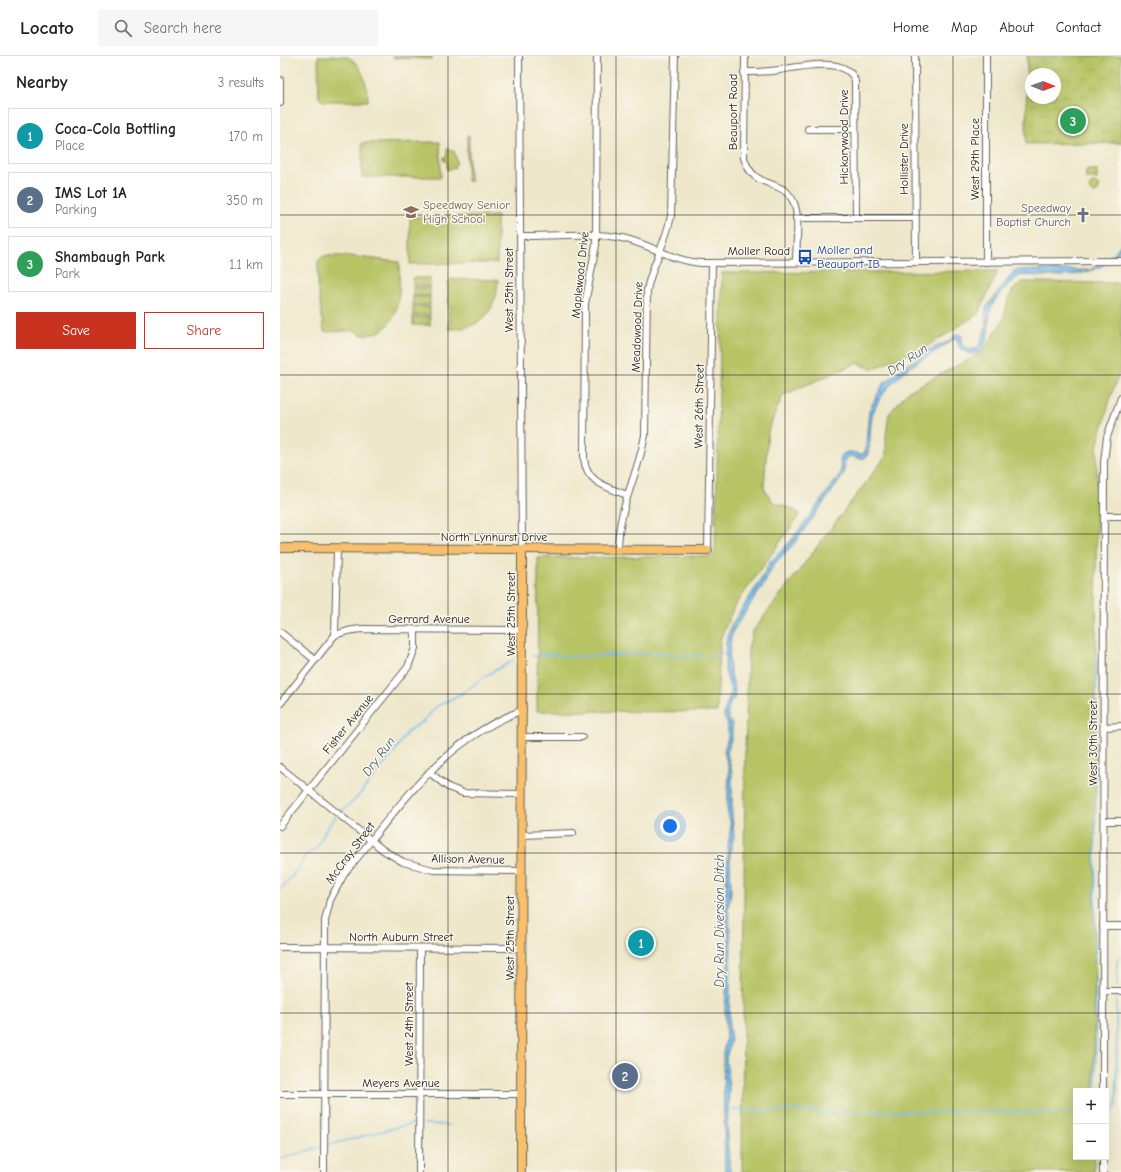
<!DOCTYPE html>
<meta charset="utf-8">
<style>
:root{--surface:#fff;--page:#f6f6f6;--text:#222;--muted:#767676;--line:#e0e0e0;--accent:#c8321e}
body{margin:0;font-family:"Comic Neue",sans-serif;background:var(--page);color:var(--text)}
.controls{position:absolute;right:12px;bottom:12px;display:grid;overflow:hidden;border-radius:0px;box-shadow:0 4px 16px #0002}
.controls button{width:36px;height:36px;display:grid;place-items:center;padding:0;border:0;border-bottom:1px solid var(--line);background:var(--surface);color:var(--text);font:20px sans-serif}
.compass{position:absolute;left:745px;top:12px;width:36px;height:36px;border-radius:50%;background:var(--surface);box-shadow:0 4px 16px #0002;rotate:91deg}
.you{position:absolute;left:390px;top:770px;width:14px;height:14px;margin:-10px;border:3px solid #fff;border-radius:50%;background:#1a73e8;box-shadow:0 0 0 6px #1a73e833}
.badge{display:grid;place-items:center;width:26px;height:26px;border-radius:50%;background:var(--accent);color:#fff;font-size:13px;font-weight:700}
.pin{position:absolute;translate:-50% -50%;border:2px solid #fff;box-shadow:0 1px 4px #0006}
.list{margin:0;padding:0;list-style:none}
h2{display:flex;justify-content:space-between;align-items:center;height:52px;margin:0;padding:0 16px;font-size:17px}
h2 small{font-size:13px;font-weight:400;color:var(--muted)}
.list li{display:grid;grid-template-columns:26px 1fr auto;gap:12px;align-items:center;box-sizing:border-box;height:56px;margin:0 8px 8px;padding:0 8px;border:1px solid var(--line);border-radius:0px}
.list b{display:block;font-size:15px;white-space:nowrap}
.list p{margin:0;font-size:13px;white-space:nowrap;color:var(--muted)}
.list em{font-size:13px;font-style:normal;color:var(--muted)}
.actions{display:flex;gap:8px;padding:12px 16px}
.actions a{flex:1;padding:9px 0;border:1px solid var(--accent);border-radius:0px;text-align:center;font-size:14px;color:var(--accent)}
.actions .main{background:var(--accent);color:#fff}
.icon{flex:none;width:22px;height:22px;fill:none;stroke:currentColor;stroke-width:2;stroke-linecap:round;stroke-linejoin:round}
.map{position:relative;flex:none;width:841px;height:1116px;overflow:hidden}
header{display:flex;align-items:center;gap:24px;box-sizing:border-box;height:56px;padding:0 20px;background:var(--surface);border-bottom:1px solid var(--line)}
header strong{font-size:19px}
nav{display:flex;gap:22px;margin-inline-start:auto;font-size:14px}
.search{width:280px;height:36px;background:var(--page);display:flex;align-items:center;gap:10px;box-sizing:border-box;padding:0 14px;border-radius:0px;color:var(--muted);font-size:15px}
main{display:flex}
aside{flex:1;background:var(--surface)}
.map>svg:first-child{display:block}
</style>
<header>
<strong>Locato</strong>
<div class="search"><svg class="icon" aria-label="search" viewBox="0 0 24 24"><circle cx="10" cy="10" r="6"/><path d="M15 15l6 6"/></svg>Search here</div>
<nav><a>Home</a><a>Map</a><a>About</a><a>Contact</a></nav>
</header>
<main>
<aside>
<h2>Nearby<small>3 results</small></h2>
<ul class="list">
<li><span class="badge" style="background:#0f9aa8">1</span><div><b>Coca-Cola Bottling</b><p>Place</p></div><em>170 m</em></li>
<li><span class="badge" style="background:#5c6f8a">2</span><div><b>IMS Lot 1A</b><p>Parking</p></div><em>350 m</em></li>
<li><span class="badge" style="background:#2e9e5b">3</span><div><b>Shambaugh Park</b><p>Park</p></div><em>1.1 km</em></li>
</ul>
<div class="actions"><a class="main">Save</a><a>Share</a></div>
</aside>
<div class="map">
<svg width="841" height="1116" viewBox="0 0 841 1116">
<defs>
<pattern id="park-crowns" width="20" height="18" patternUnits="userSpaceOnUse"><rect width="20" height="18" fill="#b7c466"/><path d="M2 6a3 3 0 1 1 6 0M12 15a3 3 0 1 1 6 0" fill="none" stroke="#9da858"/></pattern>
<pattern id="water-waves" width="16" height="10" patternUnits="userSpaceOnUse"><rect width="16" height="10" fill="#78bdef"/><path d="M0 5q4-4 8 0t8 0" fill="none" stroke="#67a2cc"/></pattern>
</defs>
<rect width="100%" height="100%" fill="#fbf7ec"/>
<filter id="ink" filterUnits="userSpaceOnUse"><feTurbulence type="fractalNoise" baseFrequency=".025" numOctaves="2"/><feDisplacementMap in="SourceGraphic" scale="8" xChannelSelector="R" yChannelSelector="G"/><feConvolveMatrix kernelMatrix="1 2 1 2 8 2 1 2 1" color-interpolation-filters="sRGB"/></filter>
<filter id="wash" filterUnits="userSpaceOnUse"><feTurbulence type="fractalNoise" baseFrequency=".012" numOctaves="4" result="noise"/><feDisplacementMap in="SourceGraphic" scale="16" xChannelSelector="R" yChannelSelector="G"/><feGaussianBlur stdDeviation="0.9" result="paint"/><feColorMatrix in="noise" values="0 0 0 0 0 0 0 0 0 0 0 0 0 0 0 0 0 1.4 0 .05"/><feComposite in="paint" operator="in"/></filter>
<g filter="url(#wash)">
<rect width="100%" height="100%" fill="#eee7ca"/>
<g fill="#b7c466" stroke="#6a7041">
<path d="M 38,0 C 46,0 56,0 64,0 C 82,4 88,30 88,45 L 42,45 L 39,42 Z"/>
<path d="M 113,0 L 152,0 L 152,3 L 113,2 Z"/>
<path d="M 187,80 L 189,80 L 189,119 L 191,125 L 187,125 Z"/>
<path d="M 160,86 L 161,121 L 82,121 L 82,87 Z"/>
<path d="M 167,92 L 174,95 L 177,105 L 174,112 L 167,114 L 167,105 L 164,105 L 164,101 L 167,101 Z"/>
<path d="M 217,160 L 217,207 L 130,208 L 130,161 Z"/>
<path d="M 43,200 L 70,200 L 119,206 C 120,232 123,279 83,279 C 80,279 78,276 75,275 C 66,274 54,276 44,276 L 38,232 L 38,205 Z"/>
<path d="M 718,215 L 698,258 L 648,290 L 592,313 L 577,307 L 503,339 L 488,375 L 484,432 L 493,446 L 513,453 L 520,458 L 454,551 L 440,584 L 437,656 L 257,655 L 258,502 L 435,500 L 442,217 Z"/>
<rect x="133" y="222" width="17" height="8"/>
<path d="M 171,223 L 218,224 C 216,256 202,273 169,273 L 168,226 Z"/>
<path d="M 742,226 L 841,227 L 841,313 L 831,340 L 817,391 L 814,1035 L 796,1035 L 796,1101 L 814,1101 L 814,1116 L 462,1116 L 465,697 L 468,593 L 473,575 L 606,400 L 606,379 L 609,358 L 627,336 L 703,296 L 723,264 L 729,241 L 734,233 Z"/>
<rect x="133" y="232" width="17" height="8"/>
<rect x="133" y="241" width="17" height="8"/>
<rect x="133" y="251" width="17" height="8"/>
<rect x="133" y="261" width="17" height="8"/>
</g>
<g fill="url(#park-crowns)" stroke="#6a7041" fill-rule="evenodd">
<path d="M 747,0 L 841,0 L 841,87 L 746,88 ZM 751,18 L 775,18 L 775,42 L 751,42 Z"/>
<rect x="806" y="114" width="11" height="9"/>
<circle cx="814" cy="132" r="5"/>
</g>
<path fill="url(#water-waves)" stroke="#4a6c86" d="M 841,188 C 841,196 836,201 830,205 C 803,224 772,220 742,219 C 733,221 713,244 711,253 C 707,263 712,299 692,298 C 687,297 682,295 679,291 L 677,283 L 675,282 C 666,290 657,294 647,300 C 624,314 602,332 593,357 C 589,369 592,385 587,400 L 581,403 L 570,400 L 565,403 L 564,417 L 561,423 L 513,489 L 494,508 L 484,528 L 454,573 L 451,582 L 449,603 L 450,614 L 455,636 L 454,643 L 451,644 C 448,654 445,659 452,668 L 452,680 L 447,697 L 452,717 L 452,760 L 454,780 L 450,797 L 451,836 L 448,852 L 451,884 L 449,971 L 451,984 L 446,1002 L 449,1034 L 447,1079 L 450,1116 L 445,1116 L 443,997 L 446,983 L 445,954 L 449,885 L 445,855 L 448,791 L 451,770 L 447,753 L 449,715 L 444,695 L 448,681 L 448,668 L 444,661 L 444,656 L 450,639 L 452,638 L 445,615 L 446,587 L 451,569 L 479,527 L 490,506 L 511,485 L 559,420 L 561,415 L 560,402 C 565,394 572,395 580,399 L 585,396 L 589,355 L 603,328 L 619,315 L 648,294 L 668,286 L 677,278 L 682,280 L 681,288 L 691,294 L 698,292 L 706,272 L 706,252 L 735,214 L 810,214 L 834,197 Z"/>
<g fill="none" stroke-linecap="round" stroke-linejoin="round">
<g stroke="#78bdef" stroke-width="1.5">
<path d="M 252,600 L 271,598 L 289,601 L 311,600 L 373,597 L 406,600 L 423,599"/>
<path d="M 432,600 L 447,596"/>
<path d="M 816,691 L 816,599"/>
<path d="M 59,757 L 75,744 L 112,699 L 128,675 L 144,665 L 157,650 L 183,637 L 205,620 L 234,604"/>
<path d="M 0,834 L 19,812 L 24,801 L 37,791 L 45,775 L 56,760"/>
<path d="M 815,907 L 816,703"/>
<path d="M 816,919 L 816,1031"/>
<path d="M 837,930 L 837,905 L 838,902 L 841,901"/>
<path d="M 448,1054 L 796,1057"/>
<path d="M 826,1057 L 834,1054 L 837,1050 L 836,939"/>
<path d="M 144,1068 L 170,1069"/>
<path d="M 48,1089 L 134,1067"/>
<path d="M 0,1103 L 40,1091"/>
</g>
</g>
</g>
<g filter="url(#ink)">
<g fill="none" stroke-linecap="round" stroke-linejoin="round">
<defs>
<g id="minor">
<path d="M 239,0 L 242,494"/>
<path d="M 317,0 L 316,189 L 305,248 L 304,403 C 307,427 327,431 347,439"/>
<path d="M 465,0 L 464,102 C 474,136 504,121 514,147 C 520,162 516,190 516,206"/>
<path d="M 635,0 L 636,206"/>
<path d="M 706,0 L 706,206"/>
<path d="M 464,16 C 476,16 487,16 499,14 C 522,10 568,0 575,25 L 576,162"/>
<path d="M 0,24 L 0,47"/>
<path d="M 528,73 L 575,73"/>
<path d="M 516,162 L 635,162"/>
<path d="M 241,180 C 271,180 314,176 342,182 C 370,188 392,205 421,207 L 841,205"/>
<path d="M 824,460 L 841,460"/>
<path d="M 338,494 C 338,451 358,420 365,379 L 367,234 C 372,208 387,185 391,159 L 395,0"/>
<path d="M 428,494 L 432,207"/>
<path d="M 0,576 L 35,604"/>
<path d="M 55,579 L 68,575 L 80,573 L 243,574"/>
<path d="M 0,648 L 55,579 L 57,493"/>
<path d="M 824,671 L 841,670"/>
<path d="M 242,681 L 302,681"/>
<path d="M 0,711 L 103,794 L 123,806 L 153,814 L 242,815"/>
<path d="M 149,716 L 168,731 L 183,737 L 242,738"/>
<path d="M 824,765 L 841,765"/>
<path d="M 0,770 L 128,611 L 135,592 L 135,574"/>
<path d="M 242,779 L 293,777"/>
<path d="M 823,870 L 841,870"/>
<path d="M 0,891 L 242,892"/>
<path d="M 824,935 L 841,935"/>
<path d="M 823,1035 L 824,406 L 827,381 L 841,342"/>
<path d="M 0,1038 L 241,1038"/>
<path d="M 44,1116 L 45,865 L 50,844 L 64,818 C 118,753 160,685 243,654"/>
<path d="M 139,1116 L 140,892"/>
<path d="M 823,1116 L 823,1101"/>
</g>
<g id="major">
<path d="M 0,492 L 428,494"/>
<path d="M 241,1116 L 242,494"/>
</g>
</defs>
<use href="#minor" stroke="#666359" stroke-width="8"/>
<use href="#major" stroke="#666359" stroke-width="10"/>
<use href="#minor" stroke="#fff" stroke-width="6"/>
<use href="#major" stroke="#f8bf6c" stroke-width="8"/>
</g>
</g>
<path fill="none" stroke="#1c1c1c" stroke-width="1" stroke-opacity="0.55" d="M 168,0 L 168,1116M 336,0 L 336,1116M 505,0 L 505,1116M 673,0 L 673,1116M 0,159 L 841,159M 0,319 L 841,319M 0,478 L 841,478M 0,638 L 841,638M 0,797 L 841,797M 0,957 L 841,957"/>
<defs>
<symbol id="school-bare" viewBox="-9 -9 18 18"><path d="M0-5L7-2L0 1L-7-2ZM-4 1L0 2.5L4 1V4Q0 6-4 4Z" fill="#8d6e63" stroke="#fbf7ec" stroke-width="2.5" paint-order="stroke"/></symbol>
<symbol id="church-bare" viewBox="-9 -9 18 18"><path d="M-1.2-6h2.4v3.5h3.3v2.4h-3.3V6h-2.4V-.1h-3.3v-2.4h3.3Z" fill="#6b7280" stroke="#fbf7ec" stroke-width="2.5" paint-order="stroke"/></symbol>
<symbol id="bus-bare" viewBox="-9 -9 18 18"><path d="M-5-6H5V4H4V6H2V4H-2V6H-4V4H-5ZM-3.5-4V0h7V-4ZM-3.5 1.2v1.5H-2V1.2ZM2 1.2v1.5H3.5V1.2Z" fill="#1a4fb4" stroke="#fbf7ec" stroke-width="2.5" paint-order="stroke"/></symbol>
</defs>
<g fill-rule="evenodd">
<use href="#school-bare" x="120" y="145" width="22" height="22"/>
<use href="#church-bare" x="792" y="148" width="22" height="22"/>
<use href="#bus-bare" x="514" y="190" width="22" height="22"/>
</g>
<g text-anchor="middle" stroke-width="3" stroke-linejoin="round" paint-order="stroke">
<g font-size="12" fill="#1c1c1c" stroke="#fbf7ec">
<text transform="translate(453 56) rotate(-90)" y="4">Beauport Road</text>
<text transform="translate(564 81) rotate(-90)" y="4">Hickorywood Drive</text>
<text transform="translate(624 103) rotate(-90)" y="4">Hollister Drive</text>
<text transform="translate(695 103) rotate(-90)" y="4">West 29th Place</text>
<text x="479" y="199">Moller Road</text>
<text transform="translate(300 219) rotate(-84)" y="4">Maplewood Drive</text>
<text transform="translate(229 234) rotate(-90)" y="4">West 25th Street</text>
<text transform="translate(357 271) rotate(-88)" y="4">Meadowood Drive</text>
<text transform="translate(419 350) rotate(-89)" y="4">West 26th Street</text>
<text x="214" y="485">North Lynhurst Drive</text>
<text transform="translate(231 558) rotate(-90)" y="4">West 25th Street</text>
<text x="149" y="567">Gerrard Avenue</text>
<text transform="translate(68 668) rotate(-51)" y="4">Fisher Avenue</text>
<text transform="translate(813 687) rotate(-90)" y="4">West 30th Street</text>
<text transform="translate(70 797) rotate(-53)" y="4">McCray Street</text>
<text transform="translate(188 803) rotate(1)" y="4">Allison Avenue</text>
<text x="121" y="885">North Auburn Street</text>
<text transform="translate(230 882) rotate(-90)" y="4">West 25th Street</text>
<text transform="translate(129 968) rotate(-90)" y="4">West 24th Street</text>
<text x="121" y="1031">Meyers Avenue</text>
</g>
<g font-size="12" fill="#785e54" stroke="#fbf7ec" text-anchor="start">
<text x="143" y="153">Speedway Senior<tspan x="143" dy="14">High School</tspan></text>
</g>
<g font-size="12" fill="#5b616d" stroke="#fbf7ec" text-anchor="end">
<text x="791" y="156">Speedway<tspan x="791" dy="14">Baptist Church</tspan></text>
</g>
<g font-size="12" fill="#164399" stroke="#fbf7ec" text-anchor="start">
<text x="537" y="198">Moller and<tspan x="537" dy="14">Beauport IB</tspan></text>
</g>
<g font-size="13" font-style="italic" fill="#415c70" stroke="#fbf7ec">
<text transform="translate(627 303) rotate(-34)" y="5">Dry Run</text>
<text transform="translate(98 700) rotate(-53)" y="5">Dry Run</text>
<text transform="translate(439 865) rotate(-90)" y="5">Dry Run Diversion Ditch</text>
</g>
</g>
</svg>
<div class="controls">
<button>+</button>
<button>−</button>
</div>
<svg class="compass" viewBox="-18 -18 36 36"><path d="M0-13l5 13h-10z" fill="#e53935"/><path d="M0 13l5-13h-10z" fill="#767676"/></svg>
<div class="you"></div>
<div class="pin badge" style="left:361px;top:887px;background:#0f9aa8">1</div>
<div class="pin badge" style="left:345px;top:1020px;background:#5c6f8a">2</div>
<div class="pin badge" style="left:793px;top:65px;background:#2e9e5b">3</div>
</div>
</main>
